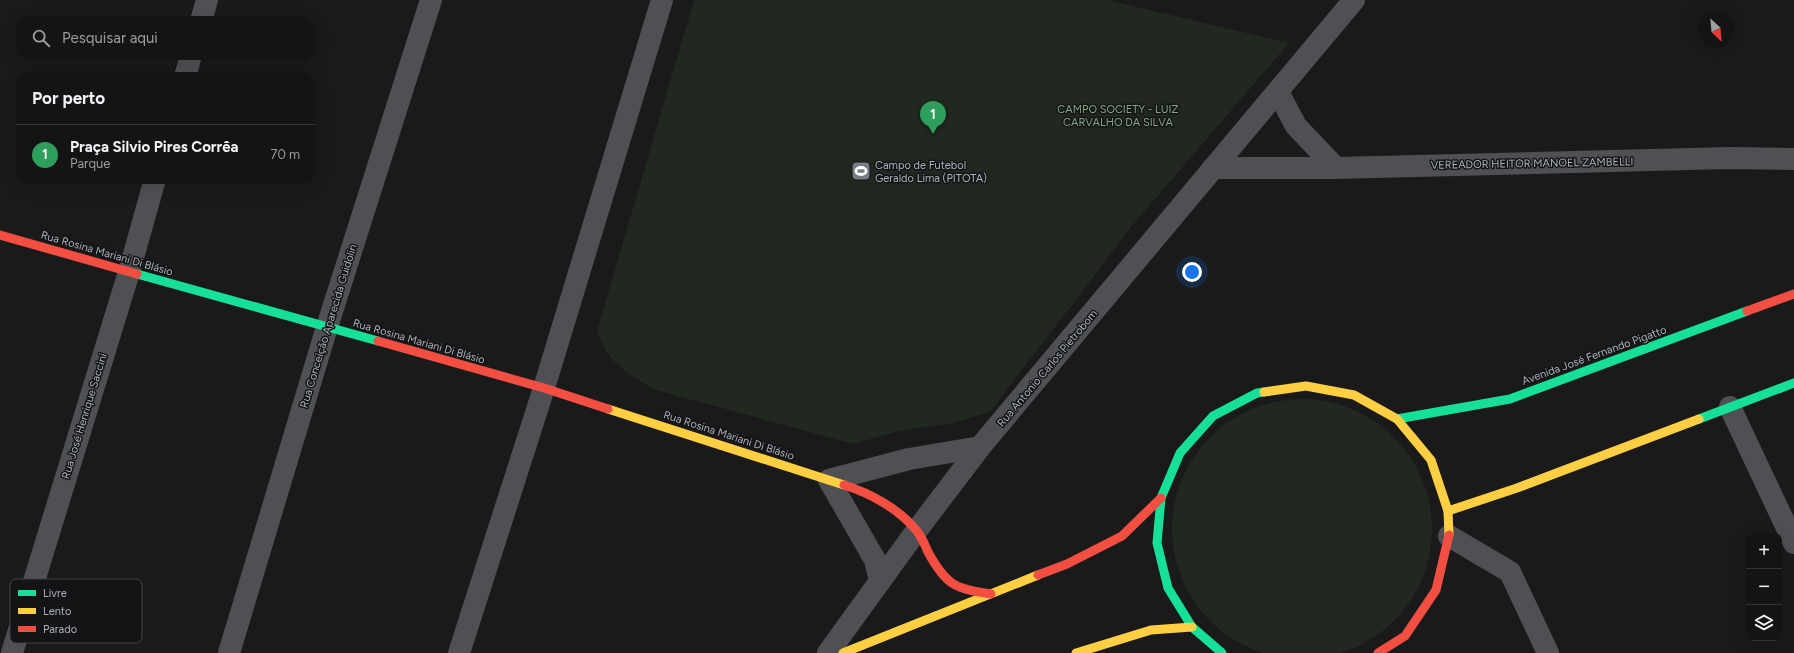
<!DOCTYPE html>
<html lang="pt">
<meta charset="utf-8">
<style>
:root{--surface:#141414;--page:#212122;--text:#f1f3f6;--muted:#9d9ea0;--line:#333334;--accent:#787d84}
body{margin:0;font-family:Figtree,sans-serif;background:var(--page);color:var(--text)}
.controls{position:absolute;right:12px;bottom:12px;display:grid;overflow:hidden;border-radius:8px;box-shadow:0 4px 16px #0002}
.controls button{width:36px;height:36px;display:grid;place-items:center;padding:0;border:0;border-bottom:1px solid var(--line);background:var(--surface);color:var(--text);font:20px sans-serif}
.compass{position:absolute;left:1698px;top:12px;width:36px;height:36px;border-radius:50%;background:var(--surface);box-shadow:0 4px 16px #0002;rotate:154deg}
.you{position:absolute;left:1192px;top:272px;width:14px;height:14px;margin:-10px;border:3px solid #fff;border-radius:50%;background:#1a73e8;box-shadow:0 0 0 6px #1a73e833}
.badge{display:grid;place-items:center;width:26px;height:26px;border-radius:50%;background:var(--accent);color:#fff;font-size:13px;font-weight:700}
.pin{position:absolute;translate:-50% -33px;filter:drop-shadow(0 1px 2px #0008)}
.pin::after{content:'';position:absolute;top:21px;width:14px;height:12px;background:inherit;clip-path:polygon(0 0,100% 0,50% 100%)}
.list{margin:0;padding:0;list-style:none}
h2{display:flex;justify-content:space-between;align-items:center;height:52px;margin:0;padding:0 16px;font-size:17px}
h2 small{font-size:13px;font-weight:400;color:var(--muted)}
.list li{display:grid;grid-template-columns:26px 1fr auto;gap:12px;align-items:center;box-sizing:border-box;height:60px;padding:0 16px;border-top:1px solid var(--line)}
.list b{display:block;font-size:15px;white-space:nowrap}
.list p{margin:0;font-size:13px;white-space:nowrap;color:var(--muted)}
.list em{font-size:13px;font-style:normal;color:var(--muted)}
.icon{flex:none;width:22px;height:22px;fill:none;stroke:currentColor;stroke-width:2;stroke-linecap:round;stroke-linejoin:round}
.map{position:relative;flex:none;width:1794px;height:653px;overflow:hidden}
.search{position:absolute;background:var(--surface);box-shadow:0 4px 16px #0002;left:16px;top:16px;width:300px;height:44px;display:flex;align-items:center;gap:10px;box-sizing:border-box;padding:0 14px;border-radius:16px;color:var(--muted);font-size:15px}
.panel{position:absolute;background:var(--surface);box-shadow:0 4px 16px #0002;left:16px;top:72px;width:300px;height:112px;border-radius:16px}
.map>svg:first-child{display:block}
</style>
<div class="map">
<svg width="1794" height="653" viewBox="0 0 1794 653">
<rect width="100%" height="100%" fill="#1a1a1b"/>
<g fill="#202820">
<path d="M 694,0 L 1108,0 L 1289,43 L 1132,226 L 990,412 L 953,423 L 899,431 L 853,444 L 656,390 C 638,380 615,367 605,349 C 602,343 600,337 597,331 Z"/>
<circle cx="1302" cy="529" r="130"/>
</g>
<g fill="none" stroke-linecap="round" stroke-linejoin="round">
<g stroke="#4e5054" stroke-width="22">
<path d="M 201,21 L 207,0"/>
<path d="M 185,77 L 191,55"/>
<path d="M 1278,92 L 1296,126 L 1336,168"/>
<path d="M 1213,168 L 1336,168 L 1729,158 L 1794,159"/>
<path d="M 1730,407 L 1794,543"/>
<path d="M 1449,536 L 1510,572 L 1548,653"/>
<path d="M 880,581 L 875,560 L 829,480 L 909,459 L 980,447"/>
<path d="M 12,653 L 129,272 L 155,179"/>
<path d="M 229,653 L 327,327 L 431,0"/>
<path d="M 459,653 L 544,388 L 662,0"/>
<path d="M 828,653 L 917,530 L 980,447 L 1354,0"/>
</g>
<g stroke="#16e098" stroke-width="9">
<path d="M 137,274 L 378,341"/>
<path d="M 1397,419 L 1510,399 L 1747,311"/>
<path d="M 1699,419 L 1794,383"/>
<path d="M 1222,653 L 1192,627 L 1168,588 L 1157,543 L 1161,498 L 1180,453 L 1213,416 L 1257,393 L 1264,392"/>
</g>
<g stroke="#ffcf43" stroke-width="9">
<path d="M 1264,392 L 1306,386 L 1354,395 L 1397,419 L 1431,460 L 1448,511 L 1449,535"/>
<path d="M 608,409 L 844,485"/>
<path d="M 1448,511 L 1517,488 L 1699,419"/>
<path d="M 843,653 L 1038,575"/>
<path d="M 1076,653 L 1151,630 L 1192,627"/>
</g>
<g stroke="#f24e42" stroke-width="9">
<path d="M 0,235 L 137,274"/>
<path d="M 1747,311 L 1794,294"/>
<path d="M 378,341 L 544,388 L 608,409"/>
<path d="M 844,485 C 870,493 899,509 916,530 C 922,537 925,545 928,552 C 946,585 955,589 991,594"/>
<path d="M 1038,575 L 1067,564 L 1122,536 L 1161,498"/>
<path d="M 1378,653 L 1405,636 L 1436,590 L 1449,535"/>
</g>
</g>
<defs>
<symbol id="stadium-square" viewBox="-11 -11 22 22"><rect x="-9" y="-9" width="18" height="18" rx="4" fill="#787d84" stroke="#141417"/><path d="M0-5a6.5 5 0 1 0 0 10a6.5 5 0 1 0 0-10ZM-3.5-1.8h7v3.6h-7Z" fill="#fff"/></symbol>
</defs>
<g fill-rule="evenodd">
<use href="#stadium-square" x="850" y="160" width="22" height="22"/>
</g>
<g text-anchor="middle" stroke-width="3" stroke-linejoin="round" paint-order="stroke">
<g font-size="11" fill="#83a782" stroke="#141417">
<text x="1118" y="113">CAMPO SOCIETY - LUIZ<tspan x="1118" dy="13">CARVALHO DA SILVA</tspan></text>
</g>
<g font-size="11" fill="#abb2bc" stroke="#141417">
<text transform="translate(1532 163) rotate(-1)" y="4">VEREADOR HEITOR MANOEL ZAMBELLI</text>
<text transform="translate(107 253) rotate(16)" y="4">Rua Rosina Mariani Di Blásio</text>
<text transform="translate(328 326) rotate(-73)" y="4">Rua Conceição Aparecida Guidolin</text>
<text transform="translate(419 341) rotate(16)" y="4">Rua Rosina Mariani Di Blásio</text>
<text transform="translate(1594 355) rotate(-20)" y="4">Avenida José Fernando Pigatto</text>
<text transform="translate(1047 368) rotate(-50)" y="4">Rua Antonio Carlos Pietrobom</text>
<text transform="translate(84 416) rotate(-73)" y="4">Rua José Henrique Saccini</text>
<text transform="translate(729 435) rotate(18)" y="4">Rua Rosina Mariani Di Blásio</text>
</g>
<g font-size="11" fill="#abb2bc" stroke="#141417" text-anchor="start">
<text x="875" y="169">Campo de Futebol<tspan x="875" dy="13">Geraldo Lima (PITOTA)</tspan></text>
</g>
</g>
<rect x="10" y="579" width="132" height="64" rx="6" fill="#141417" stroke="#414349" stroke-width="1"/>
<rect x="18" y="590" width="18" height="6" fill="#16e098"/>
<rect x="18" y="608" width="18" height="6" fill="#ffcf43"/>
<rect x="18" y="626" width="18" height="6" fill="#f24e42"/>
<g font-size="11" fill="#abb2bc">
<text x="43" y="597">Livre</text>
<text x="43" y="615">Lento</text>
<text x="43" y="633">Parado</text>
</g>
</svg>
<div class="controls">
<button>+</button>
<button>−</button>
<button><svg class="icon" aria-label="layers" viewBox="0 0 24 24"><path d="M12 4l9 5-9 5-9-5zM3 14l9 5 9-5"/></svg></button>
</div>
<svg class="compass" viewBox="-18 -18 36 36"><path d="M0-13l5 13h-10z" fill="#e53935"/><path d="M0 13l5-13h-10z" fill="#9d9ea0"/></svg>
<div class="you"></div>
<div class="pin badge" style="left:933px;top:134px;background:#2e9e5b">1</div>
<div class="search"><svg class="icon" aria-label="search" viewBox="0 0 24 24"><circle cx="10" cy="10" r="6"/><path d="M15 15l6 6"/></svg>Pesquisar aqui</div>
<section class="panel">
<h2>Por perto<small></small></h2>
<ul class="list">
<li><span class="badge" style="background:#2e9e5b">1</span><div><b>Praça Silvio Pires Corrêa</b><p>Parque</p></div><em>70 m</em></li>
</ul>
</section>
</div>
